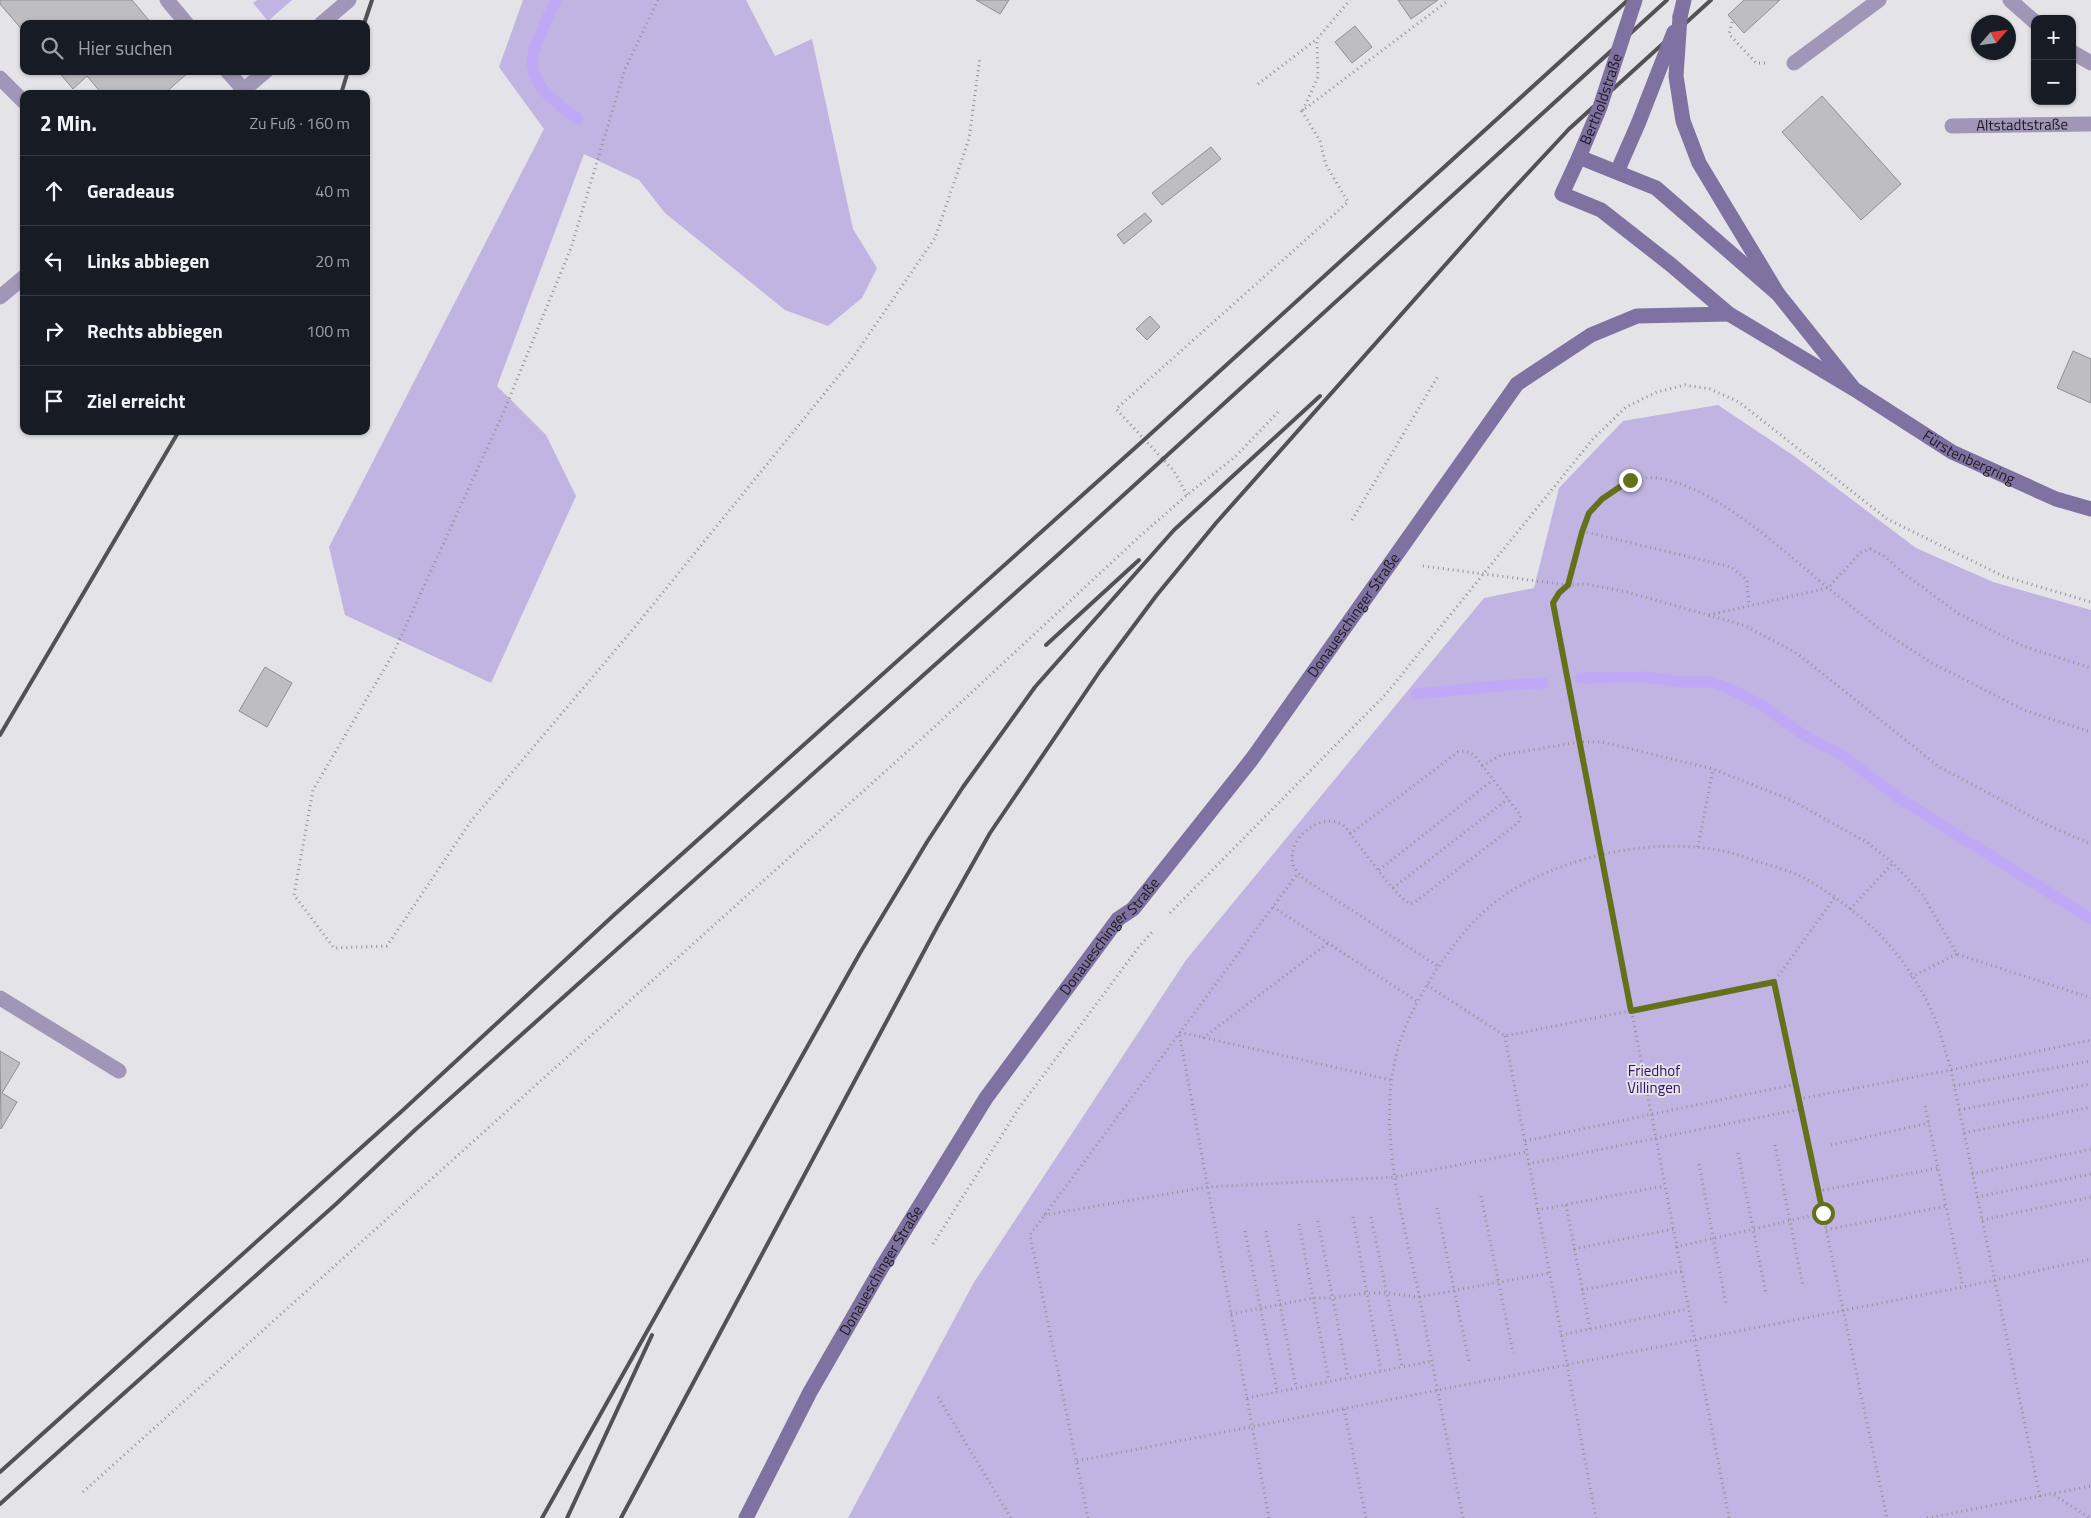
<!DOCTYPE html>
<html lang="de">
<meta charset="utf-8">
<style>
:root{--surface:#171b24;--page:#242831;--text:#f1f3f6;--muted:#9ea1a6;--line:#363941}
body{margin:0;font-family:"Titillium Web",sans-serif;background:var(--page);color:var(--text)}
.controls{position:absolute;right:15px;top:15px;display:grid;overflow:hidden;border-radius:10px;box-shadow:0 1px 4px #0004}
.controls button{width:45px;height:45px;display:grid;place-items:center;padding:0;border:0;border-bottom:1px solid var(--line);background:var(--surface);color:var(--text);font:25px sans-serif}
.compass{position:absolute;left:1971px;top:15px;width:45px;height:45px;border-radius:50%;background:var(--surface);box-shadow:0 1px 4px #0004;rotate:62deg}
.stop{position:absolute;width:15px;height:15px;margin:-11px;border:4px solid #65711a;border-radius:50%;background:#fff}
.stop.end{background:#65711a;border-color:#fff;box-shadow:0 1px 5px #0008}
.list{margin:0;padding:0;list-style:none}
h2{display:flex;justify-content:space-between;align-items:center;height:65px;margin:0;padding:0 20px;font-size:21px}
h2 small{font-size:16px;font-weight:400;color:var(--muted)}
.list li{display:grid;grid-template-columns:32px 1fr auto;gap:15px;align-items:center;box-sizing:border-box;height:70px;padding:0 20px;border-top:1px solid var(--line)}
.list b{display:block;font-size:19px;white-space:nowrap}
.list em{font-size:16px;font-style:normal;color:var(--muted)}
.icon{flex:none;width:28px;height:28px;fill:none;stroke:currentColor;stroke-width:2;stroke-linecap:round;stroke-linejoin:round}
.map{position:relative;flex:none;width:2091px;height:1518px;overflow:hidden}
.search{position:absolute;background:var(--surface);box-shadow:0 1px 4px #0004;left:20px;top:20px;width:350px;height:55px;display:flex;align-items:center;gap:12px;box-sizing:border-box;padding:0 18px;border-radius:10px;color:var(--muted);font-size:19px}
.panel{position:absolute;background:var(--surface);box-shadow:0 1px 4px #0004;left:20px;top:90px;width:350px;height:345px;border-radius:10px}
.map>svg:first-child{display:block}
</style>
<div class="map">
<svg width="2091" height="1518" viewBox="0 0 2091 1518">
<rect width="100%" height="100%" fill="#e4e3e7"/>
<g fill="#c1b4e2">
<path d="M 257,0 L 292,0 L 268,21 L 253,3 Z"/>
<path d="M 523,0 L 746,0 L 775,56 L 812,39 L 853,229 L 877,268 L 862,298 L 828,326 L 785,310 L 665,213 L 639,180 L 584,154 L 497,386 L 546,435 L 576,496 L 491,683 L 345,615 L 329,547 L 544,129 L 499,67 Z"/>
<path d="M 1718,405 L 1794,456 L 1916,548 L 1993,582 L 2091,610 L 2091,1518 L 848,1518 L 973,1284 L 1186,960 L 1484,598 L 1534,588 L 1559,488 L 1623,421 Z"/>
</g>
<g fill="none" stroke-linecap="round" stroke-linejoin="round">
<g stroke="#bfa9f6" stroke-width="11">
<path d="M 556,0 C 550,13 530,51 532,65 C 535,90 560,105 578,119"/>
<path d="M 1580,678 L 1646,677 L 1682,682 L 1713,682 L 1738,693 L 1763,706 L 1802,734 L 1845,757 L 1902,800 L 2091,919"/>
<path d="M 1416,694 L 1508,685 L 1543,683"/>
</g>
</g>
<g fill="#bebdc1" stroke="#908f93">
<path d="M 0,0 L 132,0 L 152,24 L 24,24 L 24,32 L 0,4 Z"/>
<path d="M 976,0 L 1009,0 L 1000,14 Z"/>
<path d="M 1398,0 L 1438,0 L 1411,19 Z"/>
<path d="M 1744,0 L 1780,0 L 1744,33 L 1728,15 Z"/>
<path d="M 1355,26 L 1372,47 L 1352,63 L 1335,42 Z"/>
<path d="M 58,71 L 190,71 L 164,94 L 102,94 L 87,76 L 73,89 Z"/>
<path d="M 1822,96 L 1901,184 L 1861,220 L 1782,132 Z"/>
<path d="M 1211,147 L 1221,159 L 1162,205 L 1152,193 Z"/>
<path d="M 1145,213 L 1152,221 L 1124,244 L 1117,235 Z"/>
<path d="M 1150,316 L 1160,327 L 1147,340 L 1136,329 Z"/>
<path d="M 2073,351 L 2091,359 L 2091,403 L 2057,388 Z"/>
<path d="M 265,667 L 292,683 L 267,727 L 239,711 Z"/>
<path d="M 0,1051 L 20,1063 L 2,1093 L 17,1102 L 1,1129 Z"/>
</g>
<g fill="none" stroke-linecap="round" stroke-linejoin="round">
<g stroke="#939295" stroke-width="3" stroke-dasharray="1 4" stroke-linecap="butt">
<path d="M 658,0 L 625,69 L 571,248 L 504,411 L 393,654 L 313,790 L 294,895 L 334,948 L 387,946 L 471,821 L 634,628 L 850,362 L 935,238 L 969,139 L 980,57"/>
<path d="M 1732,22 L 1729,34 L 1756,63 L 1766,63"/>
<path d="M 1258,84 L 1317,39 L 1350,0"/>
<path d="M 1303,110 L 1318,77 L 1317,40"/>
<path d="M 1187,495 L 1174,471 L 1116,409 L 1348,202 L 1326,165 L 1320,141 L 1302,111 L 1449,0"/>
<path d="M 1352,520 L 1438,376"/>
<path d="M 1582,531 L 1731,567 L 1747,580 L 1749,606"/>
<path d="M 1423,566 L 1568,585 C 1573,566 1579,528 1590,513 C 1596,503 1606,497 1615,490 C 1620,487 1626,482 1631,480 C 1692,462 1784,552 1828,588 L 1860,553 L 1870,549 L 1883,555 L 1903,573 L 1959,614 L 2023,646 L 2091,668"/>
<path d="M 1709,615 L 1828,588 L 1881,630 L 1930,662 L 2024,710 L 2091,732"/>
<path d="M 1482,766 L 1501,755 L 1580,742 L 1602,742 L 1713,769 L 1791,800 L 1868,843 L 1893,863 L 1922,894 L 1957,954 L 2091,998"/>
<path d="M 1350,834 L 1458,752 L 1466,751 L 1475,756 L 1521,816 L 1518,823 L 1415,902 L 1410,904 C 1389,889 1374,863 1357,843 C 1353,838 1348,829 1343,825 C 1321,811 1286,839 1293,864 C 1294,869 1300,875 1304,879 L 1439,967"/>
<path d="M 1698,847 L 1713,769"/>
<path d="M 1379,870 L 1493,780"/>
<path d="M 1393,888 L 1508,799"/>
<path d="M 1273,907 L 1418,1002"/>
<path d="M 1850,909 L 1893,863"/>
<path d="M 1170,913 L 1386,694 L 1593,439 L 1626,407 L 1657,392 L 1685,385 L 1710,389 L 1739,402 L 1887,519 L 2003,576 L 2091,602"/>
<path d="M 1911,977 L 1957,954"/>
<path d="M 1774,982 L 1887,1518"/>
<path d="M 1427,985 L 1505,1036 L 1774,982 L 1835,897"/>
<path d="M 1505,1036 L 1596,1518"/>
<path d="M 1203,1038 L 1328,943"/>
<path d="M 1954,1086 L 2091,1061"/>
<path d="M 1799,1099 L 1951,1070 L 2091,1040"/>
<path d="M 1925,1106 L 1963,1287"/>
<path d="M 1959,1110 L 2091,1084"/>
<path d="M 1964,1133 L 2091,1107"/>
<path d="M 1525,1141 L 1796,1084"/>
<path d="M 1775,1145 L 1803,1287"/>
<path d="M 1831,1145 L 1929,1123"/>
<path d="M 1738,1153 L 1766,1294"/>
<path d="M 1528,1164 L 1801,1109"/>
<path d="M 1699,1164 L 1726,1304"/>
<path d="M 1972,1174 L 2091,1149"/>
<path d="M 1818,1191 L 1938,1168"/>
<path d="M 1481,1196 L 1513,1353"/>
<path d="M 1977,1197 L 2091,1174"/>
<path d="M 1566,1205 L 1590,1329"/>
<path d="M 1437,1208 L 1469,1361"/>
<path d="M 1537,1210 L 1664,1186"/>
<path d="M 1044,1215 L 1208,1187 L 1395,1177 L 1526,1152"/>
<path d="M 1353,1217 L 1381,1370"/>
<path d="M 1371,1217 L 1402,1367"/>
<path d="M 1982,1220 L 2091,1197"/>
<path d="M 1318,1221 L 1348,1377"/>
<path d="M 1299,1224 L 1329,1381"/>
<path d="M 1826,1230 L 1946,1206"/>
<path d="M 1245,1231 L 1277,1391"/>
<path d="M 1266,1231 L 1296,1387"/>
<path d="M 933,1244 L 1019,1108 L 1138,948 L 1152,932"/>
<path d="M 1676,1247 L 1823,1213"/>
<path d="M 1574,1249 L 1673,1229"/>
<path d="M 1582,1290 L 1681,1271"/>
<path d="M 1231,1314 L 1313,1298 L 1332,1298 L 1367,1293 L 1387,1293 L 1419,1297 L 1549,1273"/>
<path d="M 1561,1335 L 1688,1309"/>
<path d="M 938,1397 L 1011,1518"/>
<path d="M 1247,1398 L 1432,1361"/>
<path d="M 1344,1409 L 1366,1518"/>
<path d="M 1077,1461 L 1963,1287 L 2091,1259"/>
<path d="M 83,1492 L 929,732 L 1139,537 L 1187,495 L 1236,456 L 1278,412"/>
<path d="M 2054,1495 L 2090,1518"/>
<path d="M 1088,1518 L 1030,1235 L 1298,873"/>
<path d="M 1269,1518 L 1179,1032 L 1391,1080"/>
<path d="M 1463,1518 C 1448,1445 1434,1372 1420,1300 C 1404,1221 1377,1136 1396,1056 C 1403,1025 1419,998 1435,972 C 1452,946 1471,921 1495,902 C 1554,858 1646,837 1718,850 C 1732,852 1746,858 1760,862 C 1775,867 1792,871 1806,879 C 1829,892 1852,909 1871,926 C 1900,953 1926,992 1939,1029 C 1943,1042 1947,1056 1951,1070 L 2040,1497"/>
<path d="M 1729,1518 L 1553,603 L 1559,593 L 1568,585 L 1586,584 L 1627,592 L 1746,626 L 1798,654 L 1938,766 L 2047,825 L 2091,844"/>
<path d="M 1927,1518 L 2091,1486"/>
</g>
<g stroke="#a097b8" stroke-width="15">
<path d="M 167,0 L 187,24"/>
<path d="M 2010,0 L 2035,22"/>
<path d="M 2072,52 L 2091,63"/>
<path d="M 1794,63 L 1879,0"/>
<path d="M 227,71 L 244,90"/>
<path d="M 0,78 L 24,102"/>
<path id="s1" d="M 1952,126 L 2091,124"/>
</g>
<g stroke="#a097b8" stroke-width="15">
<path d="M 321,24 L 349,0"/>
<path d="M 239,94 L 266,71"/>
<path d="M 0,297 L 24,277"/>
<path d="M 0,998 L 119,1071"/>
</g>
<g stroke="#7f72a2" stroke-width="15">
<path d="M 1680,17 L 1684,0"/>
<path id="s2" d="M 1854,389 L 1778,294 L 1656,188 L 1579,157 L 1562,194 L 1601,210 L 1670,264 L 1729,314 L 1854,389 L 1952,452 L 2056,499 L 2091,509"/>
<path id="s3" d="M 746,1518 L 810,1392 L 882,1267 L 986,1098 L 1118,919 L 1133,909 L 1252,759 L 1517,384 L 1591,335 L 1637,316 L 1729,314"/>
</g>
<g stroke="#525154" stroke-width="4">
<path d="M 364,24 L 372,0"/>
<path d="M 341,94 L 348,71"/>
<path d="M 1046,645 L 1139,560"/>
<path d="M 0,735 L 179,431"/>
<path d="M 0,1472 L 402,1111 L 615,914 L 1145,439 L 1628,0"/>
<path d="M 0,1504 L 336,1204 L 416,1129 L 1061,552 L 1667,0"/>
<path d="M 542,1518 L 860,953 L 927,842 L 963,787 L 1035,687 L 1174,530 L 1320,396"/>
<path d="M 567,1518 L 652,1335"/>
<path d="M 621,1518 L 937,927 L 990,833 L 1100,671 L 1156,596 L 1216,523 L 1502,201 L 1569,129 L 1711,0"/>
</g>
<g stroke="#7f72a2" stroke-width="15">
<path d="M 1680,17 L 1676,76 L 1683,121 L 1699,163 L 1778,294"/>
<path id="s4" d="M 1579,157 L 1600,107 L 1635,0"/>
<path d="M 1617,172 L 1638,124 L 1674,32"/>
</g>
</g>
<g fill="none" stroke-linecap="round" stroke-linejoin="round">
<path stroke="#65711a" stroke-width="6" d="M 1630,480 L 1602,499 L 1589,513 L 1582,532 L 1568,585 L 1559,593 L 1553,603 L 1631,1011 L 1774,982 L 1823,1213"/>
</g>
<g text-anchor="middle" stroke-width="4" stroke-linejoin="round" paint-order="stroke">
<g font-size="15" fill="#1b1b1d" stroke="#e4e3e7">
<text dy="5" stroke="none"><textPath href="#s4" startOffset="62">Bertholdstraße</textPath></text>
<text dy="5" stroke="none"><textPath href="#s1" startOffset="70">Altstadtstraße</textPath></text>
<text dy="5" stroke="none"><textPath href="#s2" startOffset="894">Fürstenbergring</textPath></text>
<text dy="5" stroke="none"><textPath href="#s3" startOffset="1092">Donaueschinger Straße</textPath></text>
<text dy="5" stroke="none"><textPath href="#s3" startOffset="688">Donaueschinger Straße</textPath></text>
<text dy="5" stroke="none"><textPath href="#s3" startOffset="282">Donaueschinger Straße</textPath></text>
</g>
<g font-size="15" fill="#350d66" stroke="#e4e3e7">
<text x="1654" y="1076">Friedhof<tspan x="1654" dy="17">Villingen</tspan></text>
</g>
</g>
</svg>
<div class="controls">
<button>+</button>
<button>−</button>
</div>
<svg class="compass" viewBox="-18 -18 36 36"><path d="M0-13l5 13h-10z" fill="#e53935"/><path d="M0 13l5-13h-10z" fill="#9ea1a6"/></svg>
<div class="stop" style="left:1823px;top:1213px"></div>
<div class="stop end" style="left:1630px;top:480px"></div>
<div class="search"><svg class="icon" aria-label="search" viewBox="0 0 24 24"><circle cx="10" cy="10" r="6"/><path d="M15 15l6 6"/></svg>Hier suchen</div>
<section class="panel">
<h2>2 Min.<small>Zu Fuß · 160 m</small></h2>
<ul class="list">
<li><svg class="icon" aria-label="ahead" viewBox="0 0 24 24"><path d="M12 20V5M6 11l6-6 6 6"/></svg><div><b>Geradeaus</b></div><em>40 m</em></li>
<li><svg class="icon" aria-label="left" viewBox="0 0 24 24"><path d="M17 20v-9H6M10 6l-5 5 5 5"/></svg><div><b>Links abbiegen</b></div><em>20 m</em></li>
<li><svg class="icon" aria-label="right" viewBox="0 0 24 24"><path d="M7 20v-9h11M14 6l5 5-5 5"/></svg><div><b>Rechts abbiegen</b></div><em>100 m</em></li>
<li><svg class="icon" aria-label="arrive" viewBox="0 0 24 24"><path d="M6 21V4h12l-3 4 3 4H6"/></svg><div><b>Ziel erreicht</b></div></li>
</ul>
</section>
</div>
